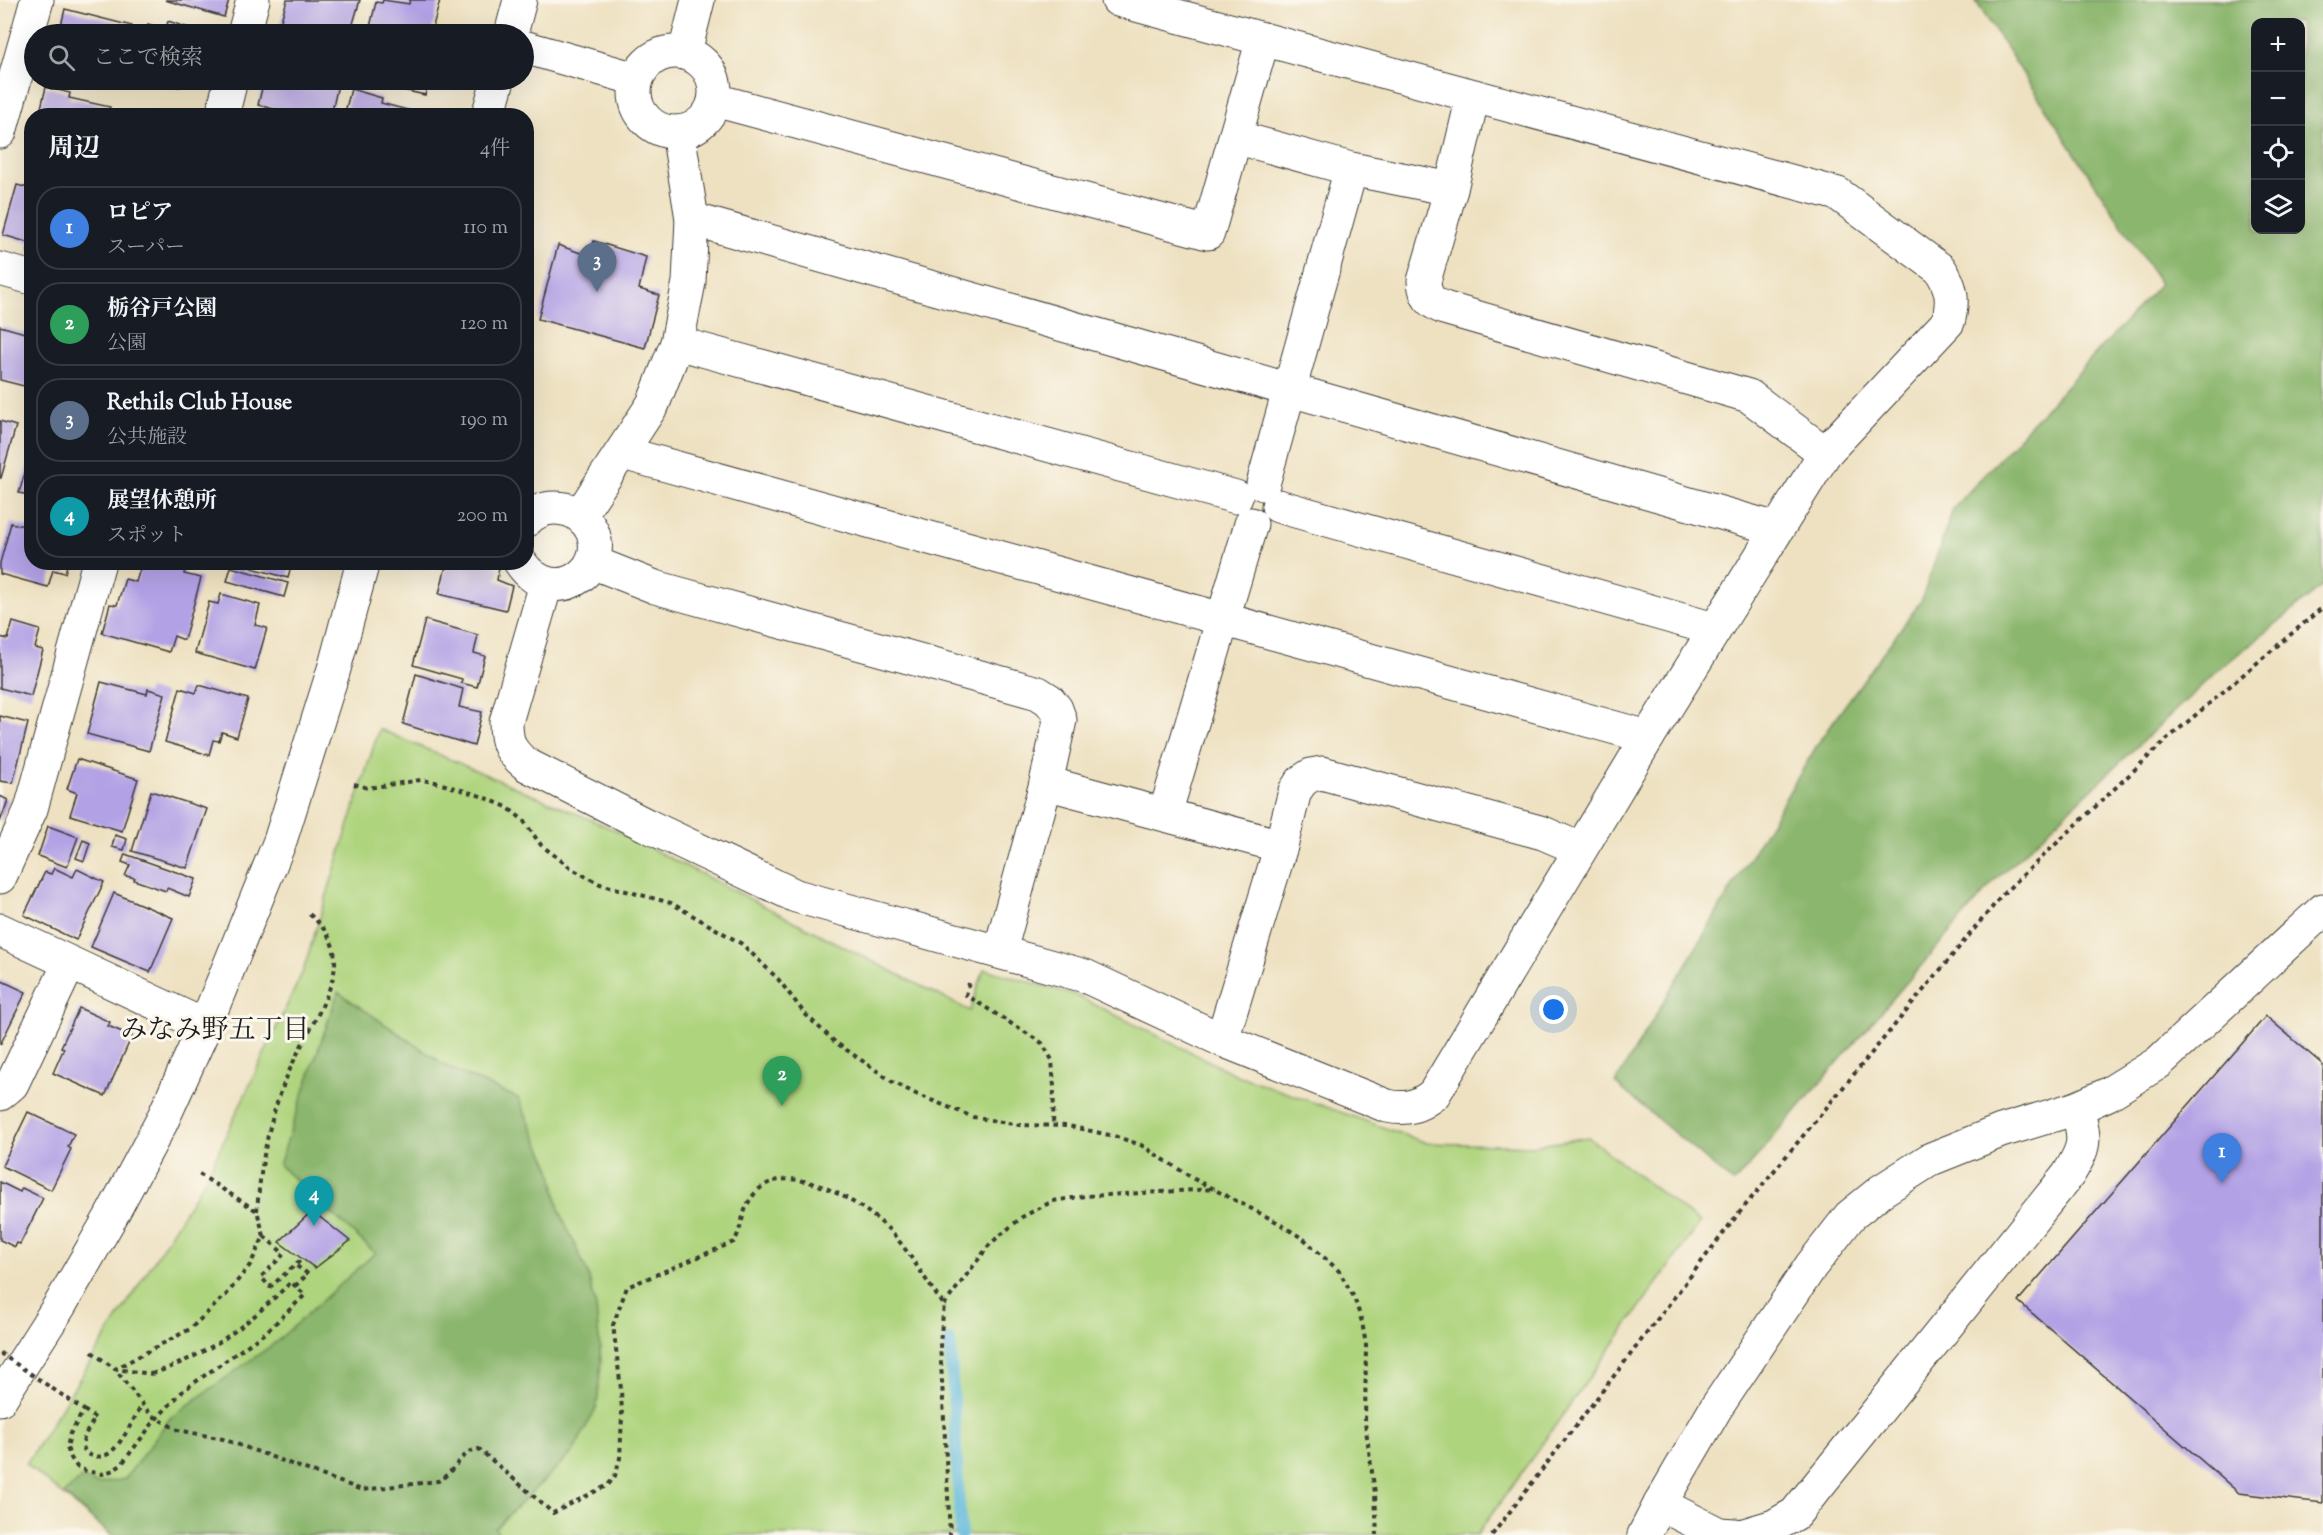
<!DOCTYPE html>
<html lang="ja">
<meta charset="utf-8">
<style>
:root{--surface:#171b24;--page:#242831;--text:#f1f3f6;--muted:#9ea1a6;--line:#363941;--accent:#db2777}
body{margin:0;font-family:"Sorts Mill Goudy","Noto Serif JP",serif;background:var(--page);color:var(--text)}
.controls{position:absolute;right:18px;top:18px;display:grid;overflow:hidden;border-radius:12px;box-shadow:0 6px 24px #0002}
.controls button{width:54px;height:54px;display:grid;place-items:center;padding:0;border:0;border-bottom:2px solid var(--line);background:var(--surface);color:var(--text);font:30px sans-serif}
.you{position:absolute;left:1554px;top:1010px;width:21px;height:21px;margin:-15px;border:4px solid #fff;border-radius:50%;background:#1a73e8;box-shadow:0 0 0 9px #1a73e833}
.badge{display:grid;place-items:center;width:39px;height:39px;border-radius:50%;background:var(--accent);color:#fff;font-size:20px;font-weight:700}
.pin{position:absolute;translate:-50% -50px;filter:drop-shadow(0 2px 3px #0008)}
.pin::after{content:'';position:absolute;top:32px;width:21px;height:18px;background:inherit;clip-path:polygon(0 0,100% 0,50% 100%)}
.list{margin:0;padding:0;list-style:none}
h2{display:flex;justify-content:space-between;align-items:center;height:78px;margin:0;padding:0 24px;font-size:26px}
h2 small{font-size:20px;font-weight:400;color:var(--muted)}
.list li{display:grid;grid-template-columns:39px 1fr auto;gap:18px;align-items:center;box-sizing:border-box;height:84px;margin:0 12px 12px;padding:0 12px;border:2px solid var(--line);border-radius:24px}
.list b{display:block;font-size:22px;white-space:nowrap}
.list p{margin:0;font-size:20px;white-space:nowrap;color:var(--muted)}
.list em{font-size:20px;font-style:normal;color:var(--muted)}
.icon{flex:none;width:33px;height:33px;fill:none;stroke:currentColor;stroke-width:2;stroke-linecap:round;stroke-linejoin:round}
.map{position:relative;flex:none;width:2323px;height:1535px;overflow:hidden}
.search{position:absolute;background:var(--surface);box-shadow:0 6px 24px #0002;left:24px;top:24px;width:510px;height:66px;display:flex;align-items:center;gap:15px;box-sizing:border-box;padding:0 21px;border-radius:33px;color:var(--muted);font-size:22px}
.panel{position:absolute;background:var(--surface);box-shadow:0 6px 24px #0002;left:24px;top:108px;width:510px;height:462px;border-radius:24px}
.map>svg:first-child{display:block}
</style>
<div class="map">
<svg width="2323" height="1535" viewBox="0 0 2323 1535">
<rect width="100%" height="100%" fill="#fbf7ec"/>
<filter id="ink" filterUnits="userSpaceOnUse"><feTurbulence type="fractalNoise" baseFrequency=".0167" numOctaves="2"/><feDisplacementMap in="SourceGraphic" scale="12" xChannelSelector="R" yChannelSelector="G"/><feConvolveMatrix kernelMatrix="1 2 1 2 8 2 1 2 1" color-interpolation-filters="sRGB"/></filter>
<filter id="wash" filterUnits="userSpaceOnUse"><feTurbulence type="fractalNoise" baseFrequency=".008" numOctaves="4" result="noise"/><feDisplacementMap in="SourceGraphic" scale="24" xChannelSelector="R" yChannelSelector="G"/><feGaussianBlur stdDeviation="1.35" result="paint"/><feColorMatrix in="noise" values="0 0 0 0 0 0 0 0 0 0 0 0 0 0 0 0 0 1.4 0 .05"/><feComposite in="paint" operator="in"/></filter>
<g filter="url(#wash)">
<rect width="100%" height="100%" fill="#eee1c1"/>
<path fill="#afd47e" stroke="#66784d" stroke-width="1.5" d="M 379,729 L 613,829 L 970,1011 L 984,969 L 1075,995 L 1237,1075 L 1427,1143 L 1534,1146 L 1588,1137 L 1700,1223 L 1477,1535 L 111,1535 L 26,1464 L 206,1178 L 303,971 Z"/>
<g fill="#8bb66d" stroke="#546944" stroke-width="1.5" fill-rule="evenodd">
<path d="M 1975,0 L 2323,0 L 2323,586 L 2217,671 L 1994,881 L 1734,1183 L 1615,1083 L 1822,737 L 1921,601 L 1953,509 L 2160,284 ZM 2256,22 L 2300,22 L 2300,230 L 2256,230 Z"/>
<path d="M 338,992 L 451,1069 L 518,1098 L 551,1169 L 559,1209 L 588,1274 L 596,1307 L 601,1361 L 597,1406 L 573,1452 L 495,1528 L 500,1535 L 111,1535 L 64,1494 L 81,1478 L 98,1484 L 125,1479 L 170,1418 L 276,1342 L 375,1253 L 279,1165 Z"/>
</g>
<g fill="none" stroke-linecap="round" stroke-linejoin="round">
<path stroke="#5cb7d9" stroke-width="12" d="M 950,1341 L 961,1535"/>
</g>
<g id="blocks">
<g fill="#b2a1e5">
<path d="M 165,0 L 229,0 L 224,17 Z"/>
<path d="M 287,0 L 360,0 L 350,34 L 277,34 Z"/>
<path d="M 383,0 L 409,4 L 410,0 L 440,0 L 431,34 L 373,34 L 374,32 L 369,31 L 376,2 L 382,3 Z"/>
<path d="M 65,9 L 132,26 L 130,34 L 59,34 Z"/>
<path d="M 168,21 L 189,28 L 187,34 L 145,34 L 148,24 L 166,30 Z"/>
<path d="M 156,80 L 182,80 L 179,87 Z"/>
<path d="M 264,80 L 339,80 L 331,116 L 301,116 L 258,105 Z"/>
<path d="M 360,80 L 429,80 L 425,95 Z"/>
<path d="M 46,87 L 70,93 L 69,98 L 110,107 L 108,116 L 39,116 Z"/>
<path d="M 351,89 L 382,98 L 381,103 L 411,111 L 409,116 L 344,116 Z"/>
<path d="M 17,185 L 32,189 L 32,253 L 28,252 L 30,243 L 3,235 Z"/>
<path d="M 594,241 L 646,257 L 639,289 L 659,295 L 645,348 L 538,319 L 558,245 L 589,256 Z"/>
<path d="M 0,326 L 32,335 L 32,388 L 0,380 Z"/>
<path d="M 0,421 L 16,426 L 1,478 L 0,478 Z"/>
<path d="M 31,452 L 32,452 L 32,496 L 19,493 Z"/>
<path d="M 11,523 L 32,528 L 32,562 L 68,562 L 65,573 L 53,570 L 48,587 L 0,574 L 0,563 Z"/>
<path d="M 142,562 L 158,562 L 185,570 L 184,574 L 201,578 L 184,640 L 174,636 L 169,652 L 102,633 L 110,604 L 117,605 L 125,579 L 136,582 Z"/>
<path d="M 231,562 L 283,562 L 291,565 L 288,578 Z"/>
<path d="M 447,562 L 484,562 L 499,568 L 497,580 L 512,586 L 506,610 L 439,594 Z"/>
<path d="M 231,567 L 288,583 L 284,597 L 227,581 Z"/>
<path d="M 221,594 L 260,605 L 255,625 L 267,628 L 255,670 L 195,653 L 209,602 L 218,604 Z"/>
<path d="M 425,620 L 478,635 L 474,653 L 485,656 L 477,687 L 461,683 L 462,679 L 413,665 Z"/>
<path d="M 13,622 L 40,630 L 35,648 L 43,650 L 31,696 L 0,688 L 0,637 L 8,639 Z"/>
<path d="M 416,674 L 463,689 L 459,707 L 482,712 L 474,746 L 403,724 Z"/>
<path d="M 101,682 L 147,694 L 148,689 L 165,694 L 149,751 L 87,734 Z"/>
<path d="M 199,685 L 248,699 L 237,737 L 222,732 L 219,741 L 213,740 L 209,755 L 165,742 L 180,688 L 196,693 Z"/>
<path d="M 0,716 L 28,723 L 13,783 L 0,781 Z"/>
<path d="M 77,759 L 138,779 L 122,831 L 70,815 L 77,793 L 67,789 Z"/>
<path d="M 151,791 L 207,809 L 187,868 L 132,851 Z"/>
<path d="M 0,796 L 8,800 L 0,822 Z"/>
<path d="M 48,826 L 78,837 L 67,867 L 38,856 Z"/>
<path d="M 115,835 L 127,839 L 124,850 L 112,847 Z"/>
<path d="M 83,840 L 90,843 L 84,861 L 76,858 Z"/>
<path d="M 125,854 L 196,879 L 189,897 L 167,888 L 166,891 L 134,880 L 135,878 L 131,877 L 125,876 L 130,865 L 122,862 Z"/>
<path d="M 54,868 L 73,877 L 77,869 L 104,882 L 76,940 L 24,915 L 45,872 L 51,874 Z"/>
<path d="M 114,893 L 173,918 L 150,972 L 91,947 Z"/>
<path d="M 0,980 L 26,992 L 0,1045 Z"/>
<path d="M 79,1008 L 110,1022 L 108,1026 L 132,1036 L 105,1096 L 53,1073 L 64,1048 L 61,1047 Z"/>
<path d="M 2266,1016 L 2323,1065 L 2323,1503 L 2239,1493 L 2018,1301 Z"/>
<path d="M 28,1112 L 74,1134 L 68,1147 L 71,1149 L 51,1190 L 2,1166 Z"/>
<path d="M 0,1182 L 20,1192 L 22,1188 L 43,1198 L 20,1244 L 17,1243 L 15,1247 L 0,1240 Z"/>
<path d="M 312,1211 L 350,1241 L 315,1268 L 279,1242 Z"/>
</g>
</g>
</g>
<g filter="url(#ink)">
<use href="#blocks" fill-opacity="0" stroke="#3c3a35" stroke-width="1.5"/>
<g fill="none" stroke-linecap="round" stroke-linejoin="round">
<defs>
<g id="minor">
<path d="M 244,34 L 253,0"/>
<path d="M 511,34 L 520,0"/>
<path d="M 524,47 L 636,79"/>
<circle cx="675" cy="92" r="40"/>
<path d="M 685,52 L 698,0"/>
<path d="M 1473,96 L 1451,189 L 1424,281 C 1425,297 1430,302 1444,308 L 1749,396 L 1825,453"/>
<path d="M 715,100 L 1208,233 L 1263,39"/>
<path d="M 222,116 L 231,80"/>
<path d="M 488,116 L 498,80"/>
<path d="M 0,132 L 37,0"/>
<path d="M 1235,137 L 1351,169 L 1451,189"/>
<path d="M 692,219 L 1777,529"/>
<path d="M 0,269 L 32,278"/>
<path d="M 677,343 L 1236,497"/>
<path d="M 623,453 L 1648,737"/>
<path d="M 1263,484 L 1351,169"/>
<path d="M 1278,506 L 1714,629"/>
<path d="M 580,515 L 653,404 L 677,343 L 689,282 L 692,219 L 678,132"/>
<path d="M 520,562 C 556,615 618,563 587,523 C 581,516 573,510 564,509 C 549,506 536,510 526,521"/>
<path d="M 592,562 L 655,587 L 1038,693 L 1049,700 L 1056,709 L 1060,720 L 1046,783 L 1000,951"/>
<path d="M 546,584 L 506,722 C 506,743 510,752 527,765 L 646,825 L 796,896 L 1085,976 L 1222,1040 L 1387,1106 C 1406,1110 1418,1107 1434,1094 L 1648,737 L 1825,453 L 1948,322 C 1954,301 1952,287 1940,269 L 1838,194 L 1118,0"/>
<path d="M 1046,783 L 1281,846"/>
<path d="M 1165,814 L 1251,524"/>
<path d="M 0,877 L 31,809 L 99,562"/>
<path d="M 0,930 L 205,1026"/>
<path d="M 1222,1040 L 1281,846 L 1295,791 L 1302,781 L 1311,775 L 1322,773 L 1543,833 L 1580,849"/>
<path d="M 0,1094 L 12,1084 L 69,964"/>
<path d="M 0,1399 L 60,1305 L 109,1220 L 161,1123 L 205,1026 L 280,841 L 334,669 L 363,562"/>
<path d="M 1660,1504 L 1719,1534 L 1735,1535"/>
<path d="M 1644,1535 L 1660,1504 L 1716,1408 L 1811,1266 L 1850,1216 L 1881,1191 L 1931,1159 L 2001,1131 L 2077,1108 L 2108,1094 L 2158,1063 L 2323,910"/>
<path d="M 1744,1535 L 1774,1526 L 1795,1514 L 2068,1175 C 2086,1146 2086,1140 2077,1108"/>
</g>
</defs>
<use href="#minor" stroke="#3c3a35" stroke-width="35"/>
<g stroke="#3c3a35" stroke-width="4" stroke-dasharray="4.5 4.5" stroke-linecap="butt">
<path d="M 354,784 L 368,788 L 421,780 L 435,782 L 478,795 L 507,807 L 523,820 L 541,845 L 572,869 L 600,884 L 671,903 L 742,944 L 778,979 L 805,1014 L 835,1042 L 893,1082 L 916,1094 L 973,1117 L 1019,1125 L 1068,1126 L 1114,1136 L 1141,1145 L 1194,1179 L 1277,1222 L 1305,1240 L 1339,1271 L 1354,1297 L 1362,1322 L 1366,1345 L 1365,1423 L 1375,1493 L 1377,1535"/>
<path d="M 969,983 L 966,995 L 1042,1043 L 1052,1060 L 1054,1087 L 1053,1127"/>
<path d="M 199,1174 L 257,1211 L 264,1236 L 250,1265 L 227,1294 L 190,1329 L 115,1369 L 151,1415 L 178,1430 L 223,1439 L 362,1490 L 438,1481 C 453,1474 462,1450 479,1449 L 553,1513 L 608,1485 L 615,1476 L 620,1458 L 622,1416 L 621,1389 L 613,1325 L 627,1287 L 734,1242 C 744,1225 740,1210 756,1192 C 788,1158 856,1200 883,1224 C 905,1243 925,1281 944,1305 L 940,1343 L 950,1535"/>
<path d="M 257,1211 C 261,1160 270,1112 292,1065 C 304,1037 333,995 335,965 C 336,943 325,927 309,914"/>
<path d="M 264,1236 L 284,1254 L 261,1277 L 270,1287 L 302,1259"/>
<path d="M 295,1286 L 308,1274 L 295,1265"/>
<path d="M 944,1305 L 990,1244 L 1022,1217 L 1053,1201 L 1086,1196 L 1215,1189"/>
<path d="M 92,1352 L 115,1369 L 152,1374"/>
<path d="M 84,1410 L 95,1418 C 91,1425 84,1434 83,1443 C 82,1458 102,1460 111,1452 C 124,1440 133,1420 142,1405"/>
<path d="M 1492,1535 L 1735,1218 L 2004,893 L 2165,741 L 2323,607"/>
</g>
<use href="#minor" stroke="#fff" stroke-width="33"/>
<path stroke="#3c3a35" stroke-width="4" stroke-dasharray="4.5 4.5" stroke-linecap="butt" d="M 0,1353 L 84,1410 L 70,1434 L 67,1448 L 71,1458 L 77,1467 L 86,1471 L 102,1474 L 114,1470 L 121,1465 L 156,1419 L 184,1390 L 265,1333 L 305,1295 L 291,1282 C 246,1326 212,1353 152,1374"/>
</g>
</g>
<g text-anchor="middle" stroke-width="6" stroke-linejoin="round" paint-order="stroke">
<g font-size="27" fill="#1c1c1c" stroke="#fbf7ec">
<text x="215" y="1038">みなみ野五丁目</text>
</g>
</g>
</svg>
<div class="controls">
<button>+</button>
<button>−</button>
<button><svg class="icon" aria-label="locate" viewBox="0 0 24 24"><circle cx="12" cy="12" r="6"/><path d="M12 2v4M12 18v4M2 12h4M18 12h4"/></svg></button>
<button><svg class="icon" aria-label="layers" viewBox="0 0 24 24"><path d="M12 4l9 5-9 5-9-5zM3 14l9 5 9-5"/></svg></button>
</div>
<div class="you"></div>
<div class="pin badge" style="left:2222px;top:1183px;background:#3f7fe0">1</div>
<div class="pin badge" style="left:782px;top:1106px;background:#2e9e5b">2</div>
<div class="pin badge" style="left:597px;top:292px;background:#5c6f8a">3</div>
<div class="pin badge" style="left:314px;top:1226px;background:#0f9aa8">4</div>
<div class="search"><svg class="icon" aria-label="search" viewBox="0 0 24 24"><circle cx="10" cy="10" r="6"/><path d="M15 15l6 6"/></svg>ここで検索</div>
<section class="panel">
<h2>周辺<small>4件</small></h2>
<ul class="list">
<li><span class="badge" style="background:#3f7fe0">1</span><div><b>ロピア</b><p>スーパー</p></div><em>110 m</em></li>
<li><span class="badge" style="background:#2e9e5b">2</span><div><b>栃谷戸公園</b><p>公園</p></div><em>120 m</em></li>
<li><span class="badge" style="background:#5c6f8a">3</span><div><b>Rethils Club House</b><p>公共施設</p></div><em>190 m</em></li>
<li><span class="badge" style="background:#0f9aa8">4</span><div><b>展望休憩所</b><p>スポット</p></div><em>200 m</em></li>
</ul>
</section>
</div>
